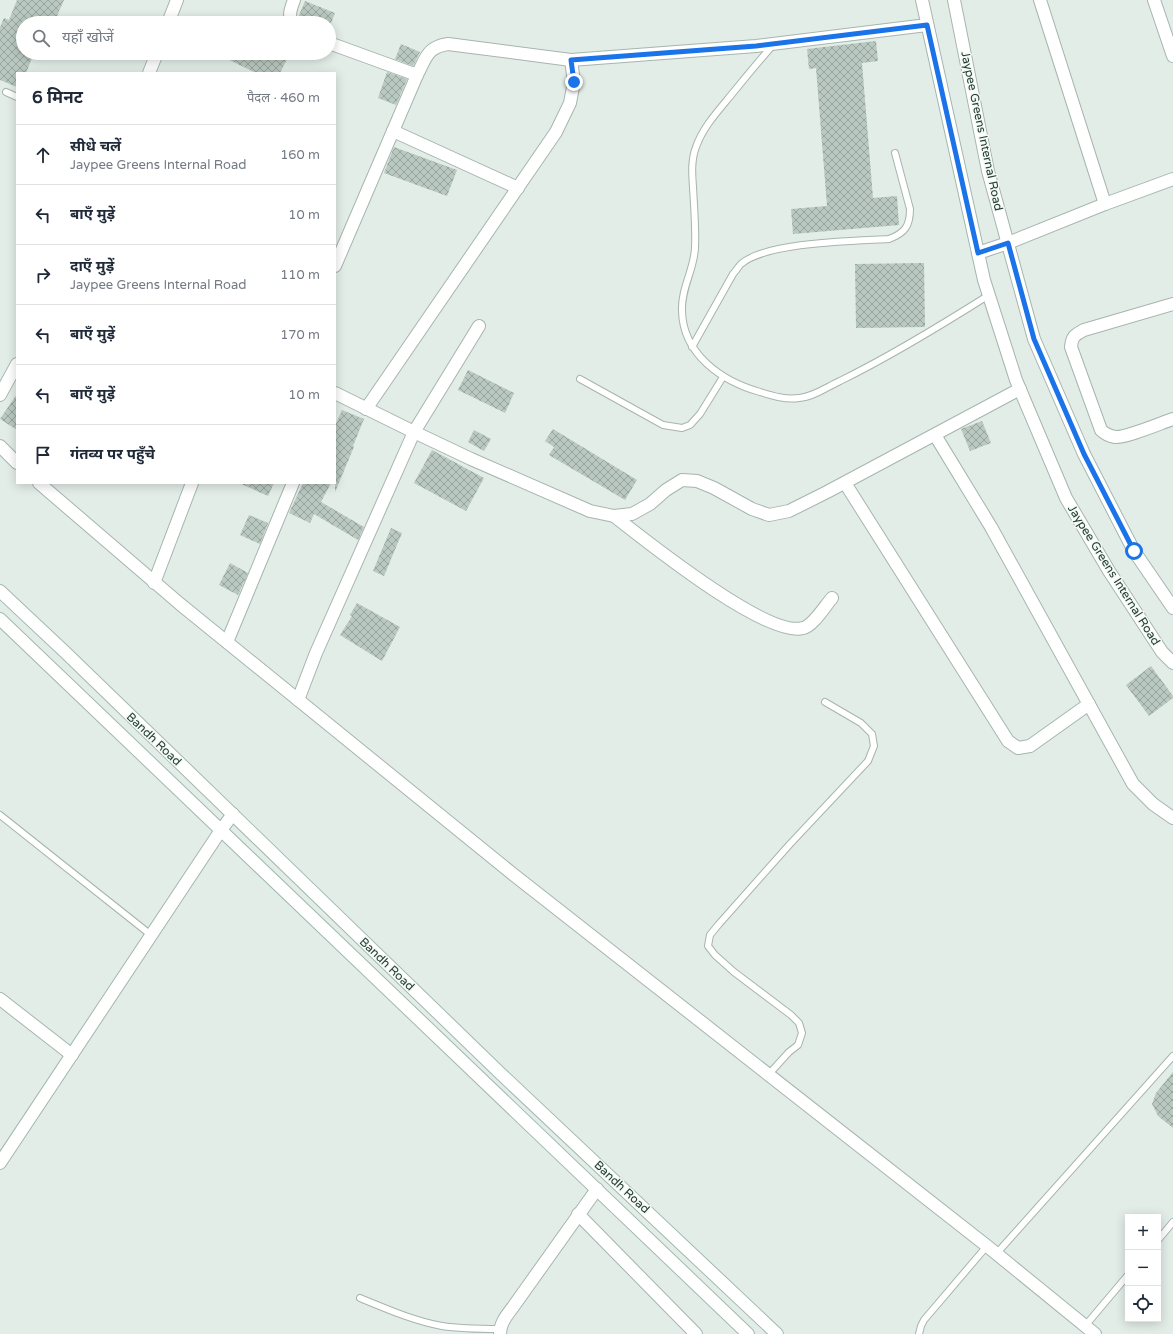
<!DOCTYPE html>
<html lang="hi">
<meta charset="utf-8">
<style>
:root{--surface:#fff;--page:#f2f2f3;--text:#1f2937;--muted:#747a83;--line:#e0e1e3}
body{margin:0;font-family:"Varela Round","Noto Sans Devanagari",sans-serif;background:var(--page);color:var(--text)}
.controls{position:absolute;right:12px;bottom:12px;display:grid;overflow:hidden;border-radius:0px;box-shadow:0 2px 10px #0003}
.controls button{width:36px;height:36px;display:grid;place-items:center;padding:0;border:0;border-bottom:1px solid var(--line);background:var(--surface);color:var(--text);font:20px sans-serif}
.stop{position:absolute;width:12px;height:12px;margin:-9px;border:3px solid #1a73e8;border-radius:50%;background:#fff}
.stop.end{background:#1a73e8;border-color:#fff;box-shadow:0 1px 4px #0008}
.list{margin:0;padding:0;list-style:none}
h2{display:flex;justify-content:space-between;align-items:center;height:52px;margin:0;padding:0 16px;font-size:17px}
h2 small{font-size:13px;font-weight:400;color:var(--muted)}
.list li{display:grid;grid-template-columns:26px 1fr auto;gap:12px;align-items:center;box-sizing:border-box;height:60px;padding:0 16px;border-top:1px solid var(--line)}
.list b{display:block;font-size:15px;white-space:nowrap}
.list p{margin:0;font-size:13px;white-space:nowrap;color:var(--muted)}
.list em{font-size:13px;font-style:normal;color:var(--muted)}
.icon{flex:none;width:22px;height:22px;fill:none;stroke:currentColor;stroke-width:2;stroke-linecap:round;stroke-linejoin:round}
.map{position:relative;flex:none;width:1173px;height:1334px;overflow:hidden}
.search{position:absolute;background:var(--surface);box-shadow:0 2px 10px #0003;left:16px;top:16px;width:320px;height:44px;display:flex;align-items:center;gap:10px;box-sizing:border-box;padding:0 14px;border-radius:22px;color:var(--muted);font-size:15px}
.panel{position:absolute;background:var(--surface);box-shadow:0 2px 10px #0003;left:16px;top:72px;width:320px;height:412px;border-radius:0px}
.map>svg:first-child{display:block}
</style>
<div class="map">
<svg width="1173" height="1334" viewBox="0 0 1173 1334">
<defs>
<pattern id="building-cross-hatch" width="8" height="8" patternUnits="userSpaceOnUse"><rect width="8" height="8" fill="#b9c8c0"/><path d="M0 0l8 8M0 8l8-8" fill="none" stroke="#96a49d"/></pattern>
</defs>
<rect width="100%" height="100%" fill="#e3ede8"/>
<g fill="url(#building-cross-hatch)">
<path d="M 17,0 L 64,0 L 54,23 L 23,23 L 23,53 L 34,53 L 26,73 L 17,73 L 17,87 L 0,80 L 0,27 L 4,18 L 9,20 Z"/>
<path d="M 305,1 L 335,13 L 331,23 L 299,23 L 298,18 Z"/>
<path d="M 876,41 L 878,61 L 862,63 L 873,198 L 897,196 L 899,225 L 793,234 L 791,209 L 827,206 L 816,68 L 809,69 L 807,49 Z"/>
<path d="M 401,44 L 420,52 L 413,66 L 395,59 Z"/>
<path d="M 215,53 L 290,53 L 280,73 L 256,73 Z"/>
<path d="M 387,72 L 407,79 L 396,105 L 378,98 Z"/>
<path d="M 394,147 L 457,170 L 447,196 L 384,173 Z"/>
<path d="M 924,263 L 925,327 L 856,328 L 855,264 Z"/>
<path d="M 468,370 L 514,393 L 505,413 L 458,390 Z"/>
<path d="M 17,394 L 17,430 L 0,419 Z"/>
<path d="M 342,410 L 364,419 L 353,446 L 354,447 L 335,492 L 335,426 Z"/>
<path d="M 982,421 L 991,443 L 970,451 L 961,429 Z"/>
<path d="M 553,429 L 637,480 L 625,500 L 549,455 L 554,447 L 545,441 Z"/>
<path d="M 474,430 L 491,439 L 484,451 L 468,442 Z"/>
<path d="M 432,450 L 484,478 L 466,511 L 414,483 Z"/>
<path d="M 239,483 L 274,483 L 268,496 Z"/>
<path d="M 303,483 L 331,483 L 321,502 L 364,527 L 358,540 L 314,514 L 310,523 L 289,513 Z"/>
<path d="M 249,515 L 268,523 L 260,544 L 240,535 Z"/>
<path d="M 391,528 L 402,533 L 384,576 L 373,571 Z"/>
<path d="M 230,563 L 248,573 L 238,595 L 219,585 Z"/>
<path d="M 357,603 L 400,627 L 382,661 L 340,635 L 352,616 L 350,615 Z"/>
<path d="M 1151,666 L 1173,696 L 1173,698 L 1149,716 L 1126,685 Z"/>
<path d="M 1173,1072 L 1173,1128 L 1158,1116 L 1152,1104 L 1156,1093 Z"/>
</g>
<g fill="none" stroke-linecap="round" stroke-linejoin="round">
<defs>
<g id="service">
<path d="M 773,45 C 759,61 745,78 732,94 C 718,111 703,127 696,147 C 691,160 692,174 693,187 C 694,207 696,228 695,248 C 694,270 681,288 682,311 C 683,354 721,381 760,392 C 773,396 786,400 799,398 C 813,397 827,387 840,381 C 891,356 940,326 989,295"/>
<path d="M 6,92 L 17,97"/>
<path d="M 692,347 L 733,274 C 736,271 738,267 741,264 C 766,242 854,241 889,239 C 905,233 910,226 910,209 L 895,153"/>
<path d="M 580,379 L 663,425 L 682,428 L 690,425 L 700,414 L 723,377"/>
<path d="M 0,815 L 151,935"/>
<path d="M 769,1074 L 789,1052 L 798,1045 L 802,1033 L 799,1023 L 791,1015 L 734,972 L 715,955 L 708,946 L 710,935 L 719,924 L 790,844 L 868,761 L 874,746 L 872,734 L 861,723 L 825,702"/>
<path d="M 1158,1240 L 1173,1222"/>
<path d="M 997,1253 L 1173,1056"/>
<path d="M 360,1298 C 387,1309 414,1321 442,1326 C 461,1329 481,1329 500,1329"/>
<path d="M 1085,1326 L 1128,1275"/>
<path d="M 919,1334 L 921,1326 L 924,1320 L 987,1246"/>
</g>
<g id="minor">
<path d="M 922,0 L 984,280 L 1016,380 L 1066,498 L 1109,571 L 1162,652 L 1173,663"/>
<path d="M 954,0 L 988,171 L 1034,339 L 1084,454 L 1134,551 L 1173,608"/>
<path d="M 1040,0 L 1105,204"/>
<path d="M 1154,0 L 1173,56"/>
<path d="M 168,23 L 177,0"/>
<path d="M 292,23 C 288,15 291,8 294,0"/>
<path d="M 329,43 L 417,75"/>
<path d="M 149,73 L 157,53"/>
<path d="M 393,131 L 518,188"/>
<path d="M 978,253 L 1008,243 L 1105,204 L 1173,179"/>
<path d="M 335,266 L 417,75 C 426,58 427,47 448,44 L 571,60 L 756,46 L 927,25"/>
<path d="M 1173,304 L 1084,330 C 1075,335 1072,336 1071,347 L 1101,430 C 1105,434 1109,436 1115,437 C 1126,438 1161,423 1173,419"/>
<path d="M 335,393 L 414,432 L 471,459 L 590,511 L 614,516 L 632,514 L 650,504 L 666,490 L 682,480 L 697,481 L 714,488 L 752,509 L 769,515 L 789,511 L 827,492 L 1020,389"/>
<path d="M 0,395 L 17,364"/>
<path d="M 366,409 L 556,132 L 570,103 L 574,82 L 571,60"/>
<path d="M 935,435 L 991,527 L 1133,784 L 1153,804 L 1173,818"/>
<path d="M 845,483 L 1008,741 L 1018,748 L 1030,746 L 1089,704"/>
<path d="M 614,516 C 645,540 766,638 803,628 C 813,626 825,606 832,598"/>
<path d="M 154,583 L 192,483"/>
<path d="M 227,642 L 293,483"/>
<path d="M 298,700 L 316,653 L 414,432 L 479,326"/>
<path d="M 0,999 L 72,1055"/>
<path d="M 0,1163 L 221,830 L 233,814"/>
<path d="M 578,1214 L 696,1334"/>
<path d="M 500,1334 C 500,1323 507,1315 513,1307 L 597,1189"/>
</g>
<g id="tertiary">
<path d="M 0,446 L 17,463"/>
<path d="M 39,483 L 180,604 L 514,875 L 987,1246 L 1095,1334"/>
</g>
<g id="secondary">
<path d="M 0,591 L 66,653 L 501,1074 L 777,1334"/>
<path d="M 0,619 L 748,1334"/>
</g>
</defs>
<use href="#service" stroke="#a6b5ae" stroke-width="8"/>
<use href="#minor" stroke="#a6b5ae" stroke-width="14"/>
<use href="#tertiary" stroke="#a6b5ae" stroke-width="14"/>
<use href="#secondary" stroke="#a2b9af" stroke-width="14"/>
<use href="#service" stroke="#fff" stroke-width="6"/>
<use href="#minor" stroke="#fff" stroke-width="12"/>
<use href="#tertiary" stroke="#fff" stroke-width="12"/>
<use href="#secondary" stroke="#fff" stroke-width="12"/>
</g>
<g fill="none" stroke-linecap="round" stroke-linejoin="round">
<path stroke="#1a73e8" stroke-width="5" d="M 574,82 L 571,60 L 756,46 L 927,25 L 978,253 L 1008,243 L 1034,339 L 1084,454 L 1134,551"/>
</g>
<g text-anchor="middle" stroke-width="3" stroke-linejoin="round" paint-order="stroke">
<g font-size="12" fill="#233e34" stroke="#f4f9f6">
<text transform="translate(982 131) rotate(78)" y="4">Jaypee Greens Internal Road</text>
<text transform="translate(1114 575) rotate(58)" y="4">Jaypee Greens Internal Road</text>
<text transform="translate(154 739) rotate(44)" y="4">Bandh Road</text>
<text transform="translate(387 964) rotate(44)" y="4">Bandh Road</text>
<text transform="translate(622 1187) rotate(43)" y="4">Bandh Road</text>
</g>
</g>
</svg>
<div class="controls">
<button>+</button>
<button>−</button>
<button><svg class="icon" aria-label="locate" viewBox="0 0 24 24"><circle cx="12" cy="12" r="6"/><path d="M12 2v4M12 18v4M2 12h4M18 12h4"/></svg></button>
</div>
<div class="stop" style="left:1134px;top:551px"></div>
<div class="stop end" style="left:574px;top:82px"></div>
<div class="search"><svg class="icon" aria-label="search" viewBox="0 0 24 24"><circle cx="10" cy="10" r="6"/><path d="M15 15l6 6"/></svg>यहाँ खोजें</div>
<section class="panel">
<h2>6 मिनट<small>पैदल · 460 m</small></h2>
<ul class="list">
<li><svg class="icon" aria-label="ahead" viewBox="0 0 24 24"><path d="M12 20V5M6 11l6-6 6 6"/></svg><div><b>सीधे चलें</b><p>Jaypee Greens Internal Road</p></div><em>160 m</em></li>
<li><svg class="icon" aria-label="left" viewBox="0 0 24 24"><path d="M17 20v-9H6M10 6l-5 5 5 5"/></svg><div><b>बाएँ मुड़ें</b></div><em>10 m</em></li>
<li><svg class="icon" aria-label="right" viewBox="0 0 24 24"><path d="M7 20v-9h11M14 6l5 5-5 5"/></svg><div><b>दाएँ मुड़ें</b><p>Jaypee Greens Internal Road</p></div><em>110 m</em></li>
<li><svg class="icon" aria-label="left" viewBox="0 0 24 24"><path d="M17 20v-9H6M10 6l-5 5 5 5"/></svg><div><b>बाएँ मुड़ें</b></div><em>170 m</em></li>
<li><svg class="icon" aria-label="left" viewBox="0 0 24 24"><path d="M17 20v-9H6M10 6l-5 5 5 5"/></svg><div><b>बाएँ मुड़ें</b></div><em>10 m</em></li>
<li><svg class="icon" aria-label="arrive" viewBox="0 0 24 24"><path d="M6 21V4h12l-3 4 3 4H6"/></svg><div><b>गंतव्य पर पहुँचे</b></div></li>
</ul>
</section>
</div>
